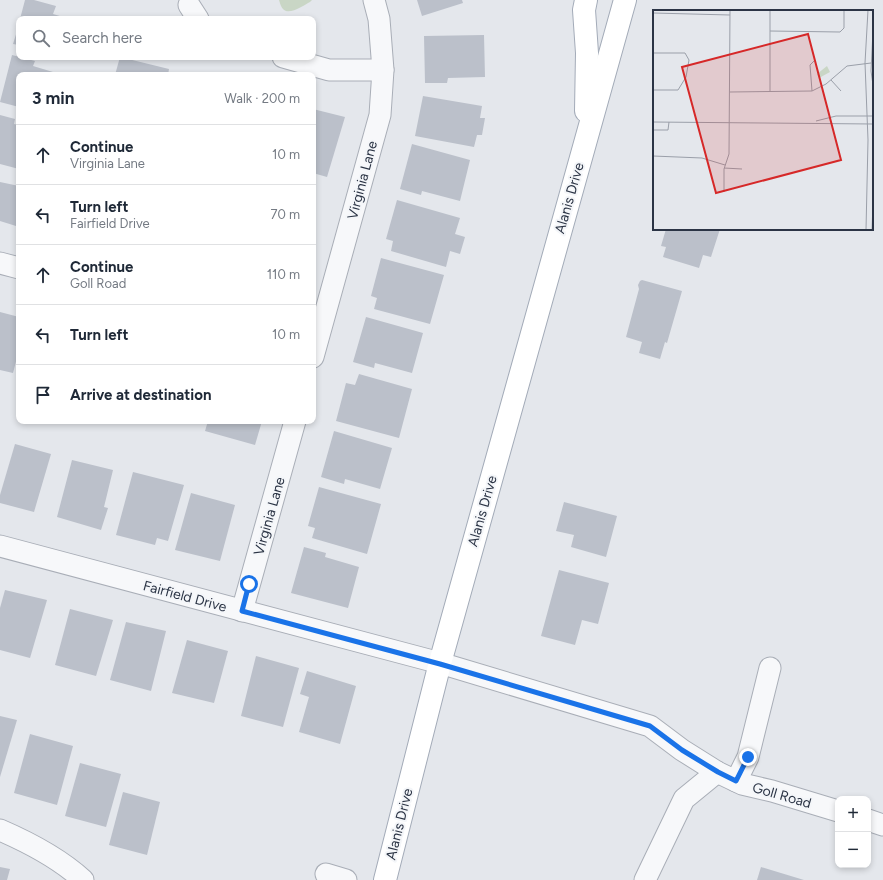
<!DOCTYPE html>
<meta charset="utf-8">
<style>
:root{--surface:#fff;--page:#f2f2f3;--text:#1f2937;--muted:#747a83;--line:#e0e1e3}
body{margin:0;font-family:Figtree,sans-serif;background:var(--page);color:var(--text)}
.controls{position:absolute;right:12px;bottom:12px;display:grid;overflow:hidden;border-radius:8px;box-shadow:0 2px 6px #0003}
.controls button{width:36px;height:36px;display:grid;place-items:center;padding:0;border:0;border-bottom:1px solid var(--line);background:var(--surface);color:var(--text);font:20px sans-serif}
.stop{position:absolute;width:12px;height:12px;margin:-9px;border:3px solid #1a73e8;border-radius:50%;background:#fff}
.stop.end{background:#1a73e8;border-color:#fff;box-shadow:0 1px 4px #0008}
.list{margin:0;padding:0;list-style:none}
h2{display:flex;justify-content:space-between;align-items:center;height:52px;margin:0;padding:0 16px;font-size:17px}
h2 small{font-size:13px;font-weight:400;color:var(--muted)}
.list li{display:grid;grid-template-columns:26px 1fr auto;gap:12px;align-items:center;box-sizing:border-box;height:60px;padding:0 16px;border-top:1px solid var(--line)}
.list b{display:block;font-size:15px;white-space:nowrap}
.list p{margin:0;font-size:13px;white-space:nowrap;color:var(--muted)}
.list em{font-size:13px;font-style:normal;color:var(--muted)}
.icon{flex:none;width:22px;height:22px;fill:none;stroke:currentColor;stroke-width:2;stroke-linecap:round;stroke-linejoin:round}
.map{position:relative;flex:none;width:883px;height:880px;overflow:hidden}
.search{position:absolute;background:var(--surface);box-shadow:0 2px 6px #0003;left:16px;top:16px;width:300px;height:44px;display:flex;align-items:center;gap:10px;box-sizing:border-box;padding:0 14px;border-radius:8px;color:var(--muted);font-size:15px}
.panel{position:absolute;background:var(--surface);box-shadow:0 2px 6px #0003;left:16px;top:72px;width:300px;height:352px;border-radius:8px}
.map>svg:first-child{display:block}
</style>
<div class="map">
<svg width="883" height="880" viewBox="0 0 883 880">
<rect width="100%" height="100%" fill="#e4e7ec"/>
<path fill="#c9d6c5" d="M 279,0 L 312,0 L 310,2 C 304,5 289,16 283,9 C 281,7 280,3 279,0 Z"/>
<g fill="#bbc0ca">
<path d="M 25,0 L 34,0 L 56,6 L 53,14 L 70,19 L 20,19 Z"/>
<path d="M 417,0 L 462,0 L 463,3 L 422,16 Z"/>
<path d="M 19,25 L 19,45 L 13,44 Z"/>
<path d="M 484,35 L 485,77 L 448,78 L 447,83 L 425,83 L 424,36 Z"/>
<path d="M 12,55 L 35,61 L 33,66 L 63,75 L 19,75 L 19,107 L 0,102 Z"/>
<path d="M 120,57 L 169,69 L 168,75 L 115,75 Z"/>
<path d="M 423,96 L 482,106 L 480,118 L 485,118 L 482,135 L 477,135 L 474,147 L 415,136 Z"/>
<path d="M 313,109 L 345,117 L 327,177 L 313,173 Z"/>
<path d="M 0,115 L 15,119 L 14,124 L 19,125 L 19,169 L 0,164 Z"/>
<path d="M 412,144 L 470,160 L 460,201 L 422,191 L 421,195 L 400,189 Z"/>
<path d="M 0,182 L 19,186 L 19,216 L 16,226 L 0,221 Z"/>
<path d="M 397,200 L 460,218 L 455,234 L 465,237 L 460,254 L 450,251 L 446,267 L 391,251 L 393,241 L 386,239 Z"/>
<path d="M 666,229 L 720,229 L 711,257 L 703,255 L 699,268 L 663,257 L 666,247 L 661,246 Z"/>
<path d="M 381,258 L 444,275 L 430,324 L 374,309 L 377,298 L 371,296 Z"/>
<path d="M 642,280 L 682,291 L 667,343 L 665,342 L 660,359 L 639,353 L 642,342 L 626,337 L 639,289 L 638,285 L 640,281 Z"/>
<path d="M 0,312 L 19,317 L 19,350 L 13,373 L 0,370 Z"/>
<path d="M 366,317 L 423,333 L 412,373 L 375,363 L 374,368 L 353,362 Z"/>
<path d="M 359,374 L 412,389 L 399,438 L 336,421 L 346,383 L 355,385 Z"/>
<path d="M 208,421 L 262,421 L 255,445 L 205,431 Z"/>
<path d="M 334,431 L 392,448 L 380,489 L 345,479 L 344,484 L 321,477 Z"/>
<path d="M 15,444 L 51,454 L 34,512 L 0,503 L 0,495 Z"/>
<path d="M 72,460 L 113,470 L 104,507 L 108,508 L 101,530 L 57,517 Z"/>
<path d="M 133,472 L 184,485 L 168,541 L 157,538 L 155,545 L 116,535 Z"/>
<path d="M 319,487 L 381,504 L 367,554 L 312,538 L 315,528 L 308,526 Z"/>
<path d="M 191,493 L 235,505 L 220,561 L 175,550 Z"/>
<path d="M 564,502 L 617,516 L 606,557 L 571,547 L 574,535 L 556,531 Z"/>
<path d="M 304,547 L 326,553 L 325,557 L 359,567 L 348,608 L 291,593 Z"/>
<path d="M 559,570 L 609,583 L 598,624 L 582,620 L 575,645 L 541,636 Z"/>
<path d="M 5,590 L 47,600 L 30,658 L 0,650 L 0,608 Z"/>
<path d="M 70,609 L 113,620 L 96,676 L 55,665 Z"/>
<path d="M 126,622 L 166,631 L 151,691 L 110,680 Z"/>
<path d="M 187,640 L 228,651 L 214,703 L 172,693 Z"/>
<path d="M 256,656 L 299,668 L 283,727 L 241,716 Z"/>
<path d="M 307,671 L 356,686 L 340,744 L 299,732 L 309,697 L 300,694 Z"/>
<path d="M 0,716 L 17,720 L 0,777 Z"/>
<path d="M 30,734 L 73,746 L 57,805 L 14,793 Z"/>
<path d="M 80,763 L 121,774 L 106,827 L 65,816 Z"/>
<path d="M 123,792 L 160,802 L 147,855 L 109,845 Z"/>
<path d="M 0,867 L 10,869 L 7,880 L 0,880 Z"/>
<path d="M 761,867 L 804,880 L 757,880 Z"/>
</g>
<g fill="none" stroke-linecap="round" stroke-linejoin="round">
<defs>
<g id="minor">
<path d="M 189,5 L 198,19"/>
<path d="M 283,57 L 329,70 L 383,70"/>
<path d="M 0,263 L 19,268"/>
<path d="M 313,357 L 380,115 L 383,70 L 379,19 L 374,0"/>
<path d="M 0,546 L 440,663 L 650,726 L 682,750 L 717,772 L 742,784 L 772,791 L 838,811"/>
<path d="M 242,611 L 295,421"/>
<path d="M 736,781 L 748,757 L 770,668"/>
<path d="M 868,820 L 883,825"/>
<path d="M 0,830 C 30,843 59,858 83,880"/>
<path d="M 326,874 L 346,880"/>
<path d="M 645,880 L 684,799 L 717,772"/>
</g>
<g id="major">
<path d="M 586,111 L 587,53 L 584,10 L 586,0"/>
<path d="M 385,880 L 440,663 L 625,0"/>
</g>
</defs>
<use href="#minor" stroke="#a9aeb7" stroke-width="23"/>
<use href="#major" stroke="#a3abb8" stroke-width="24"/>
<use href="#minor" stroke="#f7f8fa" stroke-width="21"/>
<use href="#major" stroke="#fff" stroke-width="22"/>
</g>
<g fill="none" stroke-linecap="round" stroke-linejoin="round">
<path stroke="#1a73e8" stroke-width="5" d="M 249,584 L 242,611 L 440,664 L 650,726 L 682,750 L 718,772 L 736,781 L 748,757"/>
</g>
<g text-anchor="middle" stroke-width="4" stroke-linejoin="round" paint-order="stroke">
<g font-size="14" fill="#2b3445" stroke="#f4f6f9">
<text transform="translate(362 180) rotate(-75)" y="5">Virginia Lane</text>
<text transform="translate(569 198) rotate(-74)" y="5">Alanis Drive</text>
<text transform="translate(482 511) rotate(-74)" y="5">Alanis Drive</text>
<text transform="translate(269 516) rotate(-74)" y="5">Virginia Lane</text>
<text transform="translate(185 596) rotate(15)" y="5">Fairfield Drive</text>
<text transform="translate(782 795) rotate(16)" y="5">Goll Road</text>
<text transform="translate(399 824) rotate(-76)" y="5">Alanis Drive</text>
</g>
</g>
<g transform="translate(653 10)">
<rect width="220" height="220" fill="#e4e7ec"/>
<path d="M 174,56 L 177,62 L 166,68 L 164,64 Z" fill="#c9d6c5"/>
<path fill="none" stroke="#9a9fa9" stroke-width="1" d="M 0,3 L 77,5M 117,21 L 187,22 L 191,18 L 191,0M 220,21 L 218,61 L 220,75M 0,43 L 32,43 L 36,50 L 33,67 L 25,80 L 0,80M 178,70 L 188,81M 159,81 L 157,55 L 161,51M 77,82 L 159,81 L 173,74 L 194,56 L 218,53M 117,82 L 117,0M 163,111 L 183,106 L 220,106M 0,112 L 220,114M 0,120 L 15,120 L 16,112M 0,146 L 49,148 L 72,155M 71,158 L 89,159M 71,182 L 71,159 L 76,144 L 77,0M 213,220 L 215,130 L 212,53 L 215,0M 219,220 L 220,193"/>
<path fill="#d62828" fill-opacity="0.15" stroke="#d62828" stroke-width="2" d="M 155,24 L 188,150 L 63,183 L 29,57 Z"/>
<rect width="220" height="220" fill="none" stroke="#2b3445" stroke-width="2"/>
</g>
</svg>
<div class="controls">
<button>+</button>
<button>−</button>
</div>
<div class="stop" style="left:249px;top:584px"></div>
<div class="stop end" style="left:748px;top:757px"></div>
<div class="search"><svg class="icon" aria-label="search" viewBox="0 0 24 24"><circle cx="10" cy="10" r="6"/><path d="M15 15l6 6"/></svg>Search here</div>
<section class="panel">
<h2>3 min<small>Walk · 200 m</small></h2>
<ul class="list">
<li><svg class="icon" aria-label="ahead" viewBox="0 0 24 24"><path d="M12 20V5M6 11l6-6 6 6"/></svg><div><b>Continue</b><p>Virginia Lane</p></div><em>10 m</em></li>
<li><svg class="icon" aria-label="left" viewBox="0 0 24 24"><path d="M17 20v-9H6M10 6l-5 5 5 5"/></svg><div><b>Turn left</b><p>Fairfield Drive</p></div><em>70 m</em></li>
<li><svg class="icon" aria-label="ahead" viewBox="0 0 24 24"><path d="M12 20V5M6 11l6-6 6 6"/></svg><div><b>Continue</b><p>Goll Road</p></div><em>110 m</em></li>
<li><svg class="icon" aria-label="left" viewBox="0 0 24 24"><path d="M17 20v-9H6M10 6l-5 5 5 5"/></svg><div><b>Turn left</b></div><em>10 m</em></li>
<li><svg class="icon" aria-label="arrive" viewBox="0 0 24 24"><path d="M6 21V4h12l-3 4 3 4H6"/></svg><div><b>Arrive at destination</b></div></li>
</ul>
</section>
</div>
